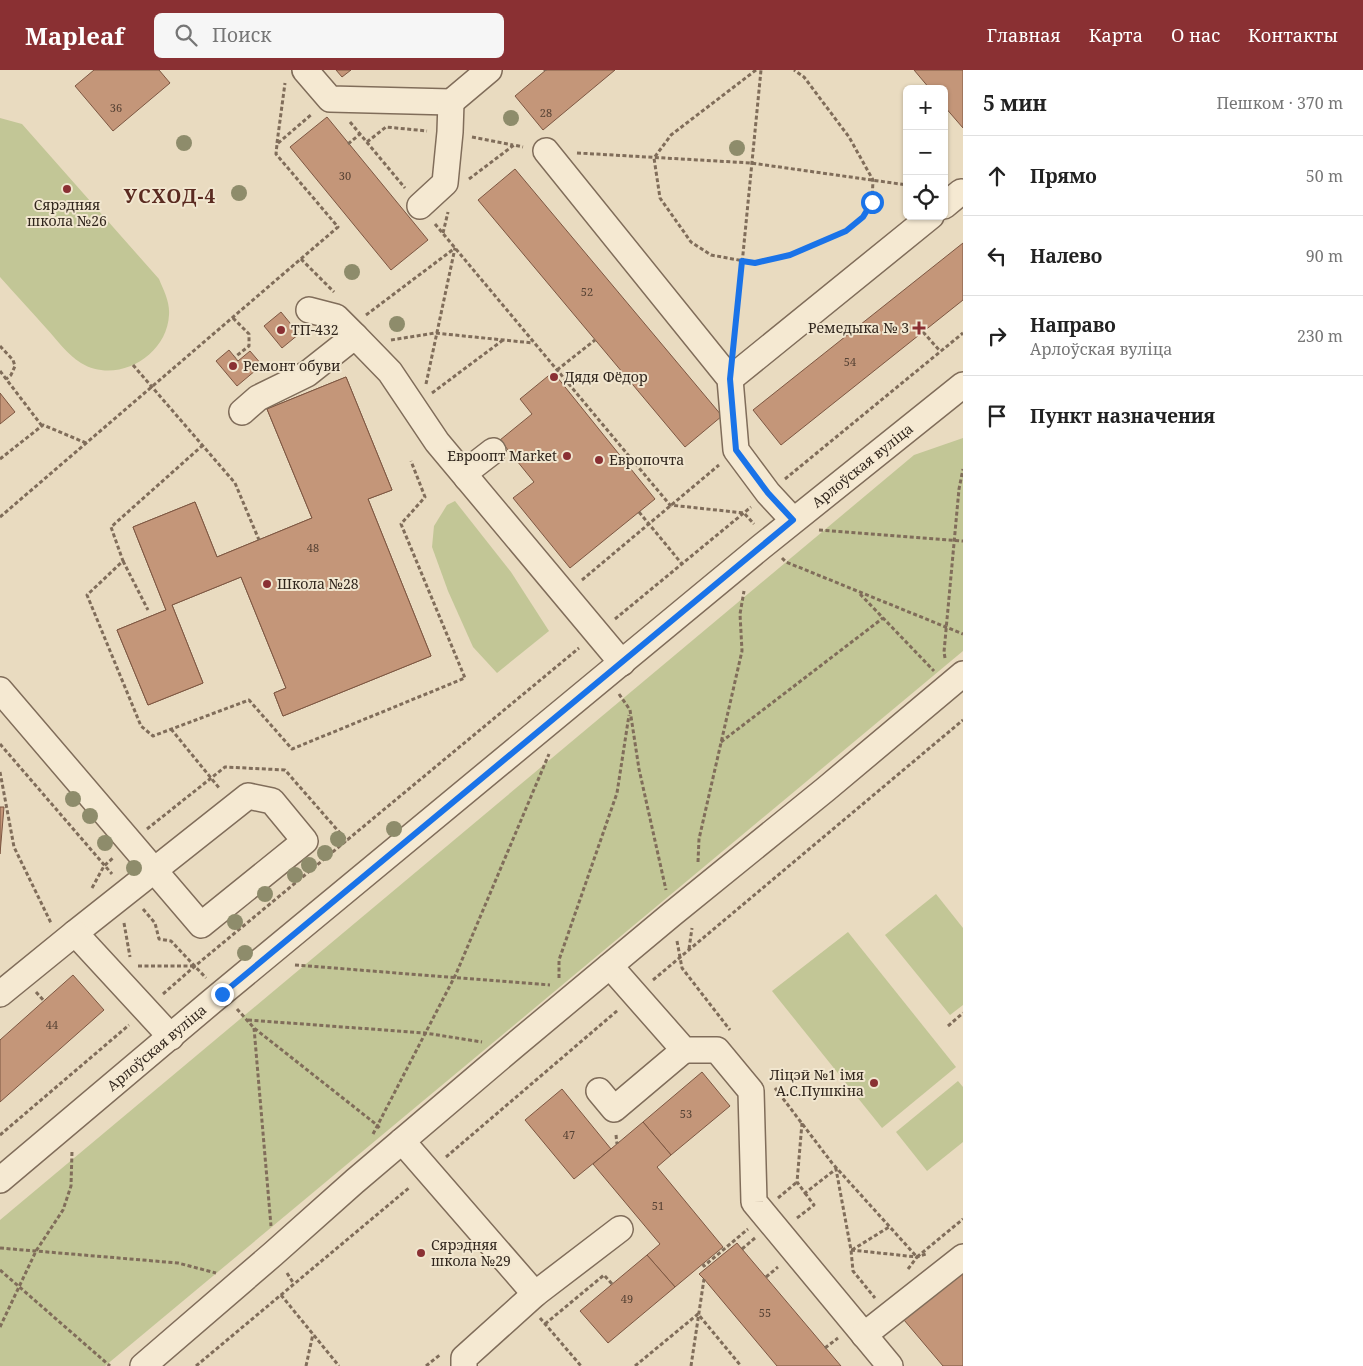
<!DOCTYPE html>
<html lang="ru">
<meta charset="utf-8">
<style>
:root{--surface:#fff;--page:#f6f6f6;--text:#222;--muted:#767676;--line:#e0e0e0;--accent:#8a3033}
body{margin:0;font-family:"Noto Serif",serif;background:var(--page);color:var(--text)}
.controls{position:absolute;right:15px;top:15px;display:grid;overflow:hidden;border-radius:8px;box-shadow:0 1px 4px #0004}
.controls button{width:45px;height:45px;display:grid;place-items:center;padding:0;border:0;border-bottom:1px solid var(--line);background:var(--surface);color:var(--text);font:25px sans-serif}
.stop{position:absolute;width:15px;height:15px;margin:-11px;border:4px solid #1a73e8;border-radius:50%;background:#fff}
.stop.end{background:#1a73e8;border-color:#fff;box-shadow:0 1px 5px #0008}
.list{margin:0;padding:0;list-style:none}
h2{display:flex;justify-content:space-between;align-items:center;height:65px;margin:0;padding:0 20px;font-size:21px}
h2 small{font-size:16px;font-weight:400;color:var(--muted)}
.list li{display:grid;grid-template-columns:32px 1fr auto;gap:15px;align-items:center;box-sizing:border-box;height:80px;padding:0 20px;border-top:1px solid var(--line)}
.list b{display:block;font-size:19px;white-space:nowrap}
.list p{margin:0;font-size:16px;white-space:nowrap;color:var(--muted)}
.list em{font-size:16px;font-style:normal;color:var(--muted)}
.icon{flex:none;width:28px;height:28px;fill:none;stroke:currentColor;stroke-width:2;stroke-linecap:round;stroke-linejoin:round}
.map{position:relative;flex:none;width:963px;height:1296px;overflow:hidden}
header{display:flex;align-items:center;gap:30px;box-sizing:border-box;height:70px;padding:0 25px;background:var(--accent);color:#fff}
header strong{font-size:24px}
nav{display:flex;gap:28px;margin-inline-start:auto;font-size:18px}
.search{width:350px;height:45px;background:var(--page);display:flex;align-items:center;gap:12px;box-sizing:border-box;padding:0 18px;border-radius:8px;color:var(--muted);font-size:19px}
main{display:flex}
aside{flex:1;background:var(--surface)}
.map>svg:first-child{display:block}
</style>
<header>
<strong>Mapleaf</strong>
<div class="search"><svg class="icon" aria-label="search" viewBox="0 0 24 24"><circle cx="10" cy="10" r="6"/><path d="M15 15l6 6"/></svg>Поиск</div>
<nav><a>Главная</a><a>Карта</a><a>О нас</a><a>Контакты</a></nav>
</header>
<main>
<div class="map">
<svg width="963" height="1296" viewBox="0 0 963 1296">
<rect width="100%" height="100%" fill="#e9dbc0"/>
<g fill="#c2c696">
<path d="M 0,48 L 22,54 L 159,209 C 164,221 170,232 169,245 C 167,286 117,315 81,293 C 67,284 57,270 46,258 C 31,241 15,224 0,207 Z"/>
<path d="M 963,368 L 963,581 L 105,1296 L 0,1296 L 0,1150 L 914,385 Z"/>
<path d="M 455,431 L 511,502 L 549,561 L 497,603 L 473,577 L 448,521 L 432,477 L 434,456 L 447,435 Z"/>
<path d="M 936,824 L 963,858 L 963,935 L 950,945 L 885,865 Z"/>
<path d="M 848,862 L 956,997 L 882,1058 L 772,921 Z"/>
<path d="M 958,1011 L 963,1017 L 963,1072 L 927,1101 L 896,1062 Z"/>
</g>
<g fill="#c49679" stroke="#7d5742" fill-rule="evenodd">
<path d="M 94,0 L 159,0 L 170,13 L 113,61 L 75,16 Z"/>
<path d="M 336,0 L 351,0 L 342,7 Z"/>
<path d="M 546,0 L 615,0 L 543,60 L 515,26 Z"/>
<path d="M 914,0 L 963,0 L 963,58 L 944,36 L 944,19 L 930,19 Z"/>
<path d="M 327,47 L 428,170 L 391,200 L 290,77 Z"/>
<path d="M 515,99 L 722,346 L 685,377 L 478,130 Z"/>
<path d="M 963,173 L 963,230 L 781,375 L 753,340 Z"/>
<path d="M 281,242 L 299,264 L 282,278 L 264,256 Z"/>
<path d="M 229,280 L 238,291 L 250,281 L 262,295 L 237,316 L 216,291 Z"/>
<path d="M 553,302 L 655,429 L 570,498 L 513,428 L 534,412 L 500,370 L 532,344 L 520,329 Z"/>
<path d="M 346,307 L 392,420 L 368,429 L 431,586 L 283,646 L 274,623 L 286,618 L 241,507 L 172,535 L 203,613 L 148,635 L 117,560 L 166,540 L 133,457 L 195,432 L 217,487 L 312,448 L 267,339 ZM 351,490 L 378,560 L 309,586 L 282,517 Z"/>
<path d="M 346,307 L 392,420 L 368,429 L 431,586 L 283,646 L 274,623 L 286,618 L 241,507 L 172,535 L 203,613 L 148,635 L 117,560 L 166,540 L 133,457 L 195,432 L 217,487 L 312,448 L 267,339 Z"/>
<path d="M 0,323 L 15,342 L 0,354 Z"/>
<path d="M 0,737 L 4,737 L 0,784 Z"/>
<path d="M 73,905 L 104,940 L 0,1032 L 0,970 Z"/>
<path d="M 702,1002 L 730,1036 L 671,1085 L 643,1052 Z"/>
<path d="M 562,1019 L 611,1079 L 574,1109 L 525,1050 Z"/>
<path d="M 643,1052 L 671,1085 L 657,1097 L 723,1177 L 675,1217 L 647,1185 L 660,1174 L 593,1094 Z"/>
<path d="M 737,1173 L 742,1179 L 841,1296 L 777,1296 L 704,1209 L 699,1204 Z"/>
<path d="M 647,1185 L 675,1217 L 608,1273 L 580,1241 Z"/>
<path d="M 963,1201 L 963,1296 L 943,1296 L 904,1250 Z"/>
</g>
<g fill="none" stroke-linecap="round" stroke-linejoin="round">
<defs>
<g id="minor">
<path d="M 305,0 L 330,29 L 451,32 L 489,0"/>
<path d="M 546,81 L 730,309 L 736,380 L 768,423 L 793,450"/>
<path d="M 420,136 L 445,113 L 450,62 L 451,32"/>
<path d="M 944,136 L 961,122"/>
<path d="M 309,240 L 336,247 L 355,266"/>
<path d="M 730,309 L 931,146"/>
<path d="M 242,342 L 258,328 L 307,304 L 355,266 L 390,302 L 437,372 L 622,593"/>
<path d="M 467,408 L 471,398 L 493,381"/>
<path d="M 0,620 L 201,855 L 305,771 L 272,731 L 248,726 L 75,863"/>
<path d="M 610,896 L 684,980 L 717,980 L 751,1021 L 754,1132 L 890,1296"/>
<path d="M 0,924 L 75,863 L 171,967"/>
<path d="M 599,1021 L 614,1039 L 684,980"/>
<path d="M 402,1071 L 535,1224 L 620,1159"/>
<path id="s1" d="M 0,1110 L 211,932 L 761,477 L 963,315"/>
<path d="M 864,1265 L 963,1187"/>
<path d="M 143,1296 L 273,1184 L 355,1111 L 515,975 L 672,844 L 826,719 L 963,604"/>
<path d="M 464,1296 L 464,1288 L 535,1224"/>
</g>
</defs>
<use href="#minor" stroke="#806d5a" stroke-width="28"/>
<g stroke="#806d5a" stroke-width="3" stroke-dasharray="4 2.5" stroke-linecap="butt">
<path d="M 545,0 L 545,1"/>
<path d="M 756,0 L 671,65 L 654,88 L 660,128 L 691,172 L 711,185 L 755,193 L 789,185 L 846,161 L 863,147 L 872,132 L 873,110 L 849,67 L 804,7 L 794,0"/>
<path d="M 350,52 L 405,118"/>
<path d="M 472,67 L 513,75"/>
<path d="M 367,72 L 386,57 L 427,61"/>
<path d="M 277,73 L 285,13"/>
<path d="M 348,74 L 360,64"/>
<path d="M 577,83 L 751,93 L 907,115"/>
<path d="M 469,109 L 514,75 L 523,77"/>
<path d="M 435,154 L 670,435 L 744,443 L 754,454"/>
<path d="M 443,163 L 448,142"/>
<path d="M 301,189 L 334,222"/>
<path d="M 366,245 L 455,178"/>
<path d="M 233,248 L 249,264 L 249,276 L 235,287"/>
<path d="M 923,262 L 940,281"/>
<path d="M 391,270 L 435,263 L 533,273"/>
<path d="M 0,276 L 13,290 L 15,296 L 11,305 L 6,309"/>
<path d="M 734,276 L 761,0"/>
<path d="M 133,295 L 235,413 L 259,470"/>
<path d="M 557,300 L 595,270"/>
<path d="M 0,301 L 42,356"/>
<path d="M 426,314 L 455,178"/>
<path d="M 432,323 L 503,270"/>
<path d="M 203,375 L 111,457 L 123,491 L 87,525 L 141,656 L 153,666 L 249,630 L 292,679 L 465,608 L 401,454 L 425,427 L 411,391"/>
<path d="M 0,389 L 43,355 L 86,373"/>
<path d="M 785,409 L 963,263"/>
<path d="M 639,442 L 682,494"/>
<path d="M 0,447 L 338,157 L 276,84 L 277,74 L 312,44"/>
<path d="M 819,460 L 963,471"/>
<path d="M 782,488 L 786,492 L 963,564"/>
<path d="M 123,491 L 148,540"/>
<path d="M 582,510 L 719,395"/>
<path d="M 860,524 L 934,601"/>
<path d="M 615,549 L 751,437"/>
<path d="M 945,588 L 944,582 L 959,419 L 963,399"/>
<path d="M 619,624 L 630,640 L 639,699 L 666,820"/>
<path d="M 171,659 L 220,719"/>
<path d="M 721,672 L 883,548"/>
<path d="M 0,674 L 112,804"/>
<path d="M 0,702 L 14,777 L 51,853"/>
<path d="M 147,759 L 225,697 L 285,700 L 347,771"/>
<path d="M 698,792 L 699,769 L 742,581 L 740,544 L 744,521"/>
<path d="M 92,818 L 104,796 L 114,787"/>
<path d="M 143,839 L 155,853 L 159,869 L 171,871 L 206,908"/>
<path d="M 124,853 L 130,887"/>
<path d="M 677,871 L 682,898 L 730,960"/>
<path d="M 689,879 L 692,858"/>
<path d="M 295,895 L 550,915"/>
<path d="M 138,896 L 194,896"/>
<path d="M 559,908 L 559,890 L 617,723 L 629,645"/>
<path d="M 653,910 L 963,650"/>
<path d="M 36,922 L 44,931"/>
<path d="M 163,924 L 195,896 L 579,578"/>
<path d="M 237,939 L 254,958 L 377,1055 L 381,1060"/>
<path d="M 248,950 L 425,963 L 482,972"/>
<path d="M 948,956 L 963,943"/>
<path d="M 254,958 L 271,1156"/>
<path d="M 775,1018 L 832,1093 L 917,1187 L 963,1149"/>
<path d="M 802,1053 L 797,1112 L 805,1123 L 836,1099 L 851,1180 L 853,1201 L 875,1228"/>
<path d="M 373,1064 L 456,904 L 549,684"/>
<path d="M 0,1065 L 129,955"/>
<path d="M 616,1065 L 617,1074"/>
<path d="M 446,1087 L 618,940"/>
<path d="M 778,1128 L 797,1112"/>
<path d="M 797,1148 L 814,1135 L 805,1123"/>
<path d="M 0,1178 L 178,1193 L 216,1203"/>
<path d="M 742,1179 L 755,1168"/>
<path d="M 851,1180 L 917,1187 L 926,1184"/>
<path d="M 852,1180 L 889,1157"/>
<path d="M 703,1194 L 704,1196 L 748,1159"/>
<path d="M 908,1199 L 917,1187"/>
<path d="M 0,1200 L 110,1296"/>
<path d="M 287,1203 L 294,1214"/>
<path d="M 766,1207 L 778,1197"/>
<path d="M 281,1225 L 339,1296"/>
<path d="M 540,1248 L 581,1296"/>
<path d="M 545,1254 L 604,1205 L 612,1214"/>
<path d="M 0,1257 L 36,1181 L 63,1140 L 71,1116 L 72,1081"/>
<path d="M 825,1278 L 838,1268"/>
<path d="M 196,1296 L 410,1117"/>
<path d="M 306,1296 L 313,1264"/>
<path d="M 426,1296 L 441,1284"/>
<path d="M 635,1296 L 698,1244 L 741,1296"/>
<path d="M 691,1296 L 704,1209"/>
</g>
<use href="#minor" stroke="#f5e9d2" stroke-width="25"/>
</g>
<g fill="#8e8c6b">
<circle cx="511" cy="48" r="8"/>
<circle cx="184" cy="73" r="8"/>
<circle cx="737" cy="78" r="8"/>
<circle cx="239" cy="123" r="8"/>
<circle cx="352" cy="202" r="8"/>
<circle cx="397" cy="254" r="8"/>
<circle cx="73" cy="729" r="8"/>
<circle cx="90" cy="746" r="8"/>
<circle cx="394" cy="759" r="8"/>
<circle cx="338" cy="769" r="8"/>
<circle cx="105" cy="773" r="8"/>
<circle cx="325" cy="783" r="8"/>
<circle cx="309" cy="795" r="8"/>
<circle cx="134" cy="798" r="8"/>
<circle cx="295" cy="805" r="8"/>
<circle cx="265" cy="824" r="8"/>
<circle cx="235" cy="852" r="8"/>
<circle cx="245" cy="883" r="8"/>
</g>
<g fill="none" stroke-linecap="round" stroke-linejoin="round">
<path stroke="#1a73e8" stroke-width="6" d="M 222,924 L 793,450 L 768,423 L 736,380 L 730,309 L 742,191 L 755,193 L 790,185 L 846,161 L 863,147 L 872,132"/>
</g>
<g fill="#8a3033" stroke="#f1e6cf" stroke-width="2">
<circle cx="67" cy="119" r="5"/>
<path d="M916.5 250.5h5v5h5v5h-5v5h-5v-5h-5v-5h5z"/>
<circle cx="281" cy="260" r="5"/>
<circle cx="233" cy="296" r="5"/>
<circle cx="554" cy="307" r="5"/>
<circle cx="567" cy="386" r="5"/>
<circle cx="599" cy="390" r="5"/>
<circle cx="267" cy="514" r="5"/>
<circle cx="874" cy="1013" r="5"/>
<circle cx="421" cy="1183" r="5"/>
</g>
<g text-anchor="middle" stroke-width="4" stroke-linejoin="round" paint-order="stroke">
<g font-size="11" fill="#564234">
<text x="116" y="42">36</text>
<text x="546" y="47">28</text>
<text x="345" y="110">30</text>
<text x="587" y="226">52</text>
<text x="850" y="296">54</text>
<text x="313" y="482">48</text>
<text x="52" y="959">44</text>
<text x="686" y="1048">53</text>
<text x="569" y="1069">47</text>
<text x="658" y="1140">51</text>
<text x="627" y="1233">49</text>
<text x="765" y="1247">55</text>
</g>
<g font-size="14" fill="#31261d" stroke="#f1e6cf" text-anchor="start">
<text x="67" y="140" text-anchor="middle">Сярэдняя<tspan x="67" dy="16">школа №26</tspan></text>
<text x="909" y="263" text-anchor="end">Ремедыка № 3</text>
<text x="291" y="265">ТП-432</text>
<text x="243" y="301">Ремонт обуви</text>
<text x="564" y="312">Дядя Фёдор</text>
<text x="557" y="391" text-anchor="end">Евроопт Market</text>
<text x="609" y="395">Европочта</text>
<text x="277" y="519">Школа №28</text>
<text x="864" y="1010" text-anchor="end">Ліцэй №1 імя<tspan x="864" dy="16">А.С.Пушкіна</tspan></text>
<text x="431" y="1180">Сярэдняя<tspan x="431" dy="16">школа №29</tspan></text>
</g>
<g font-size="14" fill="#31261d" stroke="#f1e6cf">
<text dy="5" stroke="none"><textPath href="#s1" startOffset="1120">Арлоўская вуліца</textPath></text>
<text dy="5" stroke="none"><textPath href="#s1" startOffset="205">Арлоўская вуліца</textPath></text>
</g>
<g font-size="19" font-weight="bold" letter-spacing="1" fill="#5a2a20" stroke="#f1e6cf">
<text x="170" y="133">УСХОД-4</text>
</g>
</g>
</svg>
<div class="controls">
<button>+</button>
<button>−</button>
<button><svg class="icon" aria-label="locate" viewBox="0 0 24 24"><circle cx="12" cy="12" r="6"/><path d="M12 2v4M12 18v4M2 12h4M18 12h4"/></svg></button>
</div>
<div class="stop" style="left:872px;top:132px"></div>
<div class="stop end" style="left:222px;top:924px"></div>
</div>
<aside>
<h2>5 мин<small>Пешком · 370 m</small></h2>
<ul class="list">
<li><svg class="icon" aria-label="ahead" viewBox="0 0 24 24"><path d="M12 20V5M6 11l6-6 6 6"/></svg><div><b>Прямо</b></div><em>50 m</em></li>
<li><svg class="icon" aria-label="left" viewBox="0 0 24 24"><path d="M17 20v-9H6M10 6l-5 5 5 5"/></svg><div><b>Налево</b></div><em>90 m</em></li>
<li><svg class="icon" aria-label="right" viewBox="0 0 24 24"><path d="M7 20v-9h11M14 6l5 5-5 5"/></svg><div><b>Направо</b><p>Арлоўская вуліца</p></div><em>230 m</em></li>
<li><svg class="icon" aria-label="arrive" viewBox="0 0 24 24"><path d="M6 21V4h12l-3 4 3 4H6"/></svg><div><b>Пункт назначения</b></div></li>
</ul>
</aside>
</main>
